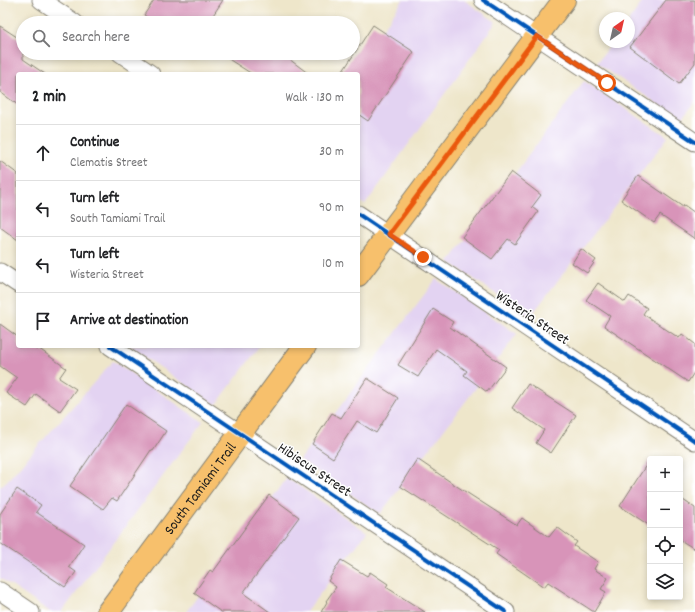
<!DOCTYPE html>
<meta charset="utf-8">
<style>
:root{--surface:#fff;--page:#f6f6f6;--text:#202124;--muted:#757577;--line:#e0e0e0}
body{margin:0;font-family:Dekko,sans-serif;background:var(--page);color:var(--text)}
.controls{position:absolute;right:12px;bottom:12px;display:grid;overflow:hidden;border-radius:4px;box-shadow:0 2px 6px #0003}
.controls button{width:36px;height:36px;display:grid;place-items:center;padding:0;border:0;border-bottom:1px solid var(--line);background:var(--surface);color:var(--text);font:20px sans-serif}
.compass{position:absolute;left:599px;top:12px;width:36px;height:36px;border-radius:50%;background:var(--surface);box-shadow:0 2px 6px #0003;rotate:34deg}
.stop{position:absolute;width:12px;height:12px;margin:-9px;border:3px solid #ea580c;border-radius:50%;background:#fff}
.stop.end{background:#ea580c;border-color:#fff;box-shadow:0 1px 4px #0008}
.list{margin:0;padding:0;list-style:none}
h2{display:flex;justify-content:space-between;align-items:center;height:52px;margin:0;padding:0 16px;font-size:17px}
h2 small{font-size:13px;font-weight:400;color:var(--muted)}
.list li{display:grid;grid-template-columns:26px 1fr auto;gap:12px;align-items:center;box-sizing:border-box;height:56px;padding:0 16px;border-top:1px solid var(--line)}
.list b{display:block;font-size:15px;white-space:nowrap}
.list p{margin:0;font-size:13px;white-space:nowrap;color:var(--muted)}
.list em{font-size:13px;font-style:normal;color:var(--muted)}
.icon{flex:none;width:22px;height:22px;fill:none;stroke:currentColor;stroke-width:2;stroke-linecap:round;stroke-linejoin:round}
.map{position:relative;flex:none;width:695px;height:612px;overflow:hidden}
.search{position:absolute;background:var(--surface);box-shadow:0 2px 6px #0003;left:16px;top:16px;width:344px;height:44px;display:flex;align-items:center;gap:10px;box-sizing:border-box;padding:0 14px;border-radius:22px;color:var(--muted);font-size:15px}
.panel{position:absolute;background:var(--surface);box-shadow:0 2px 6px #0003;left:16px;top:72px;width:344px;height:276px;border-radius:4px}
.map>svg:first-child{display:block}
</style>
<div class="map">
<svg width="695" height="612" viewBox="0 0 695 612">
<rect width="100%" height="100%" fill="#fff"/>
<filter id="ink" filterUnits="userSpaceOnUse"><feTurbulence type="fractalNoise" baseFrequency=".025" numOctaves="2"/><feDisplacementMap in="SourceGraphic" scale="8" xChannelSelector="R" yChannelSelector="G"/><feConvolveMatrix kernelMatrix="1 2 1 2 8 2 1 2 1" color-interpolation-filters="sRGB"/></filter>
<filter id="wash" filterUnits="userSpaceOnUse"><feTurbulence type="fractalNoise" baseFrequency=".012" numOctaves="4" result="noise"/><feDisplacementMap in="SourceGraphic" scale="16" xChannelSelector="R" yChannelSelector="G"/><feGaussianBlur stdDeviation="0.9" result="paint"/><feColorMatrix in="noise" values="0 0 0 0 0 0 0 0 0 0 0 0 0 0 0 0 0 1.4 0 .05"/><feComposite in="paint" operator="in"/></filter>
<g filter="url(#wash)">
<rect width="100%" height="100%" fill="#eee6ca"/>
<g fill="#e3d3f2">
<path d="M 403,0 L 464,0 L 496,22 L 365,205 L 358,200 L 358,74 L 351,74 Z"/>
<path d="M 644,0 L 695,0 L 695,101 L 681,120 L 597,63 L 613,42 L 629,42 L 629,20 Z"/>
<path d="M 584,81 L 668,137 L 530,317 L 449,262 Z"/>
<path d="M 436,279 L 517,334 L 380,514 L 300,460 Z"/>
<path d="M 129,346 L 260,346 L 216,405 Z"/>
<path d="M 113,361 L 203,422 L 62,612 L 50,612 L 0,578 L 0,487 L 7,481 Z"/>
<path d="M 287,478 L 367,532 L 306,612 L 186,612 Z"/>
</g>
<g id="blocks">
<g fill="#d894b9">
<path d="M 154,0 L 223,0 L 208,23 L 156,23 L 144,15 Z"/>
<path d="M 666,0 L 695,0 L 695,63 L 679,84 L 630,47 Z"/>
<path d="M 373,25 L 414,52 L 368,121 L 358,114 L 358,74 L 341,74 Z"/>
<path d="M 0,26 L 23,41 L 23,59 L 45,74 L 18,74 L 18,105 L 0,92 Z"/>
<path d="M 219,53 L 281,53 L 309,74 L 252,74 Z"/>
<path d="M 0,161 L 18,174 L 18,240 L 0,227 Z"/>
<path d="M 511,172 L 541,195 L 532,207 L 538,212 L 515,244 L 508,239 L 492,259 L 462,237 Z"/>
<path d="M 638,176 L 683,207 L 684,205 L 695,213 L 695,239 L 660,215 L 654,223 L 621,200 Z"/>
<path d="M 581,249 L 596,260 L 587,273 L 572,263 Z"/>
<path d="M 598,283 L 625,302 L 629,296 L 647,308 L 643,314 L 679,338 L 682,334 L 695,344 L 695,371 L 688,382 L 604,326 L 610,316 L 586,300 Z"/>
<path d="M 433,309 L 453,322 L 450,327 L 506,367 L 487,392 L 464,375 L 467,371 L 436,349 L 418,377 L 398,365 Z"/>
<path d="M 0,324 L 18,337 L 18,346 L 31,346 L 37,350 L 38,348 L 66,368 L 59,378 L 76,389 L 60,411 L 36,394 L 27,407 L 6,393 L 17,378 L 0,366 Z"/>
<path d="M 367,378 L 398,398 L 376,433 L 357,421 L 333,458 L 312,444 L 332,413 L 341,418 Z"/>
<path d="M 528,384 L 576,415 L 551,453 L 536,443 L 544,430 L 512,408 Z"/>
<path d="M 126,404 L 166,431 L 153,451 L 151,450 L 117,501 L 112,498 L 103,509 L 70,486 Z"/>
<path d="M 417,459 L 455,485 L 517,525 L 522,518 L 549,537 L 557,527 L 577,542 L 574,546 L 598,562 L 594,569 L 608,578 L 601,589 L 606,592 L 594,612 L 548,582 L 544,587 L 496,554 L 499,550 L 400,486 Z"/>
<path d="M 650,459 L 650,526 L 620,506 Z"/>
<path d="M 17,489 L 41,505 L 36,512 L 84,544 L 69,567 L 76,572 L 65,587 L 0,543 L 0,514 Z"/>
<path d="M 269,495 L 299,517 L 243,593 L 270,612 L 221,612 L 194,593 L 210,570 L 213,572 Z"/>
<path d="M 680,498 L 695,508 L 695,549 L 680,540 Z"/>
<path d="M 341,560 L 367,576 L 370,572 L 388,584 L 386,587 L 425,612 L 321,612 L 327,602 L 326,601 L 336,587 L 328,581 Z"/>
</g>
</g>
</g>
<g filter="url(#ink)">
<use href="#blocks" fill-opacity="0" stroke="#858173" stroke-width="1"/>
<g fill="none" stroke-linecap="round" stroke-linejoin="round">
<defs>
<g id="street">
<path d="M 41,0 L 75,23"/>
<path d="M 483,0 L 695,142"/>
<path d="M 120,53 L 151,74"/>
<path d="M 358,214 L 695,441"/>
<path d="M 0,272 L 18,284"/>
<path d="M 110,346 L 506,612"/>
<path d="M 0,591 L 31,612"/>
</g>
<g id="primary">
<path d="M 358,275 L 564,0"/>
<path id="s1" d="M 108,612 L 305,346"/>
</g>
</defs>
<use href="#street" stroke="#858173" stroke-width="19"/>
<use href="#primary" stroke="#858173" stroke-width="24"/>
<use href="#street" stroke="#fff" stroke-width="17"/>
<use href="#primary" stroke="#f7c06c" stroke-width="22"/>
<defs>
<g id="cycleway">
<path d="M 483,0 L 695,142"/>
<path d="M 358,214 L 695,441"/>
<path d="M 110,346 L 506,612"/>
</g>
</defs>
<use href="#cycleway" stroke="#fff" stroke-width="6"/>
<use href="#cycleway" stroke="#0057b8" stroke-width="4"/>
</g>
</g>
<g fill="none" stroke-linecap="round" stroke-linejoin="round" filter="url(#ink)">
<path stroke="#ea580c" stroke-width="5" d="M 423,257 L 389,234 L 537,36 L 607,83"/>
</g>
<g text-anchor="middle" stroke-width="3" stroke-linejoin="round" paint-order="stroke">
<g font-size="15" fill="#1c1c1c" stroke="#fff">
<text transform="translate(533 317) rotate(34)" y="5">Wisteria Street</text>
<text transform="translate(315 469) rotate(34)" y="5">Hibiscus Street</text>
<text dy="5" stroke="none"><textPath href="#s1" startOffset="154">South Tamiami Trail</textPath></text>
</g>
</g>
</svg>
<div class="controls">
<button>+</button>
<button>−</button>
<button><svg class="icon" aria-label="locate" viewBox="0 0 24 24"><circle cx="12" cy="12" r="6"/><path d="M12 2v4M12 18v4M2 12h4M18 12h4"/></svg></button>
<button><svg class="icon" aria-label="layers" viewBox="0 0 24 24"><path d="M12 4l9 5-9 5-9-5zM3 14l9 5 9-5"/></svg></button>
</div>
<svg class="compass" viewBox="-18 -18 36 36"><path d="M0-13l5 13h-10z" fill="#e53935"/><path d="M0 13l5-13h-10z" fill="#757577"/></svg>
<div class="stop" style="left:607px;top:83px"></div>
<div class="stop end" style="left:423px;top:257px"></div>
<div class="search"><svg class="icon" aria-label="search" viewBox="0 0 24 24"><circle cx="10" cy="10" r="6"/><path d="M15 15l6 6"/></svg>Search here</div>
<section class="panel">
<h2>2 min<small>Walk · 130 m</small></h2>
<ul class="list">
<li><svg class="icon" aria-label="ahead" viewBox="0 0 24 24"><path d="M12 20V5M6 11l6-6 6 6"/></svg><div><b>Continue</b><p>Clematis Street</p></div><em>30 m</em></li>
<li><svg class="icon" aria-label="left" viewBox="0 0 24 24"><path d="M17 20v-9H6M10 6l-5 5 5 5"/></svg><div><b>Turn left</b><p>South Tamiami Trail</p></div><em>90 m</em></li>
<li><svg class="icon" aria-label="left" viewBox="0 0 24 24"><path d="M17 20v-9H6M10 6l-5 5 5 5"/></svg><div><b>Turn left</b><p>Wisteria Street</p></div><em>10 m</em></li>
<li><svg class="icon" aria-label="arrive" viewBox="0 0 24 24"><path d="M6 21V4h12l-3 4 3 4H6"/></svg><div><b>Arrive at destination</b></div></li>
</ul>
</section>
</div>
